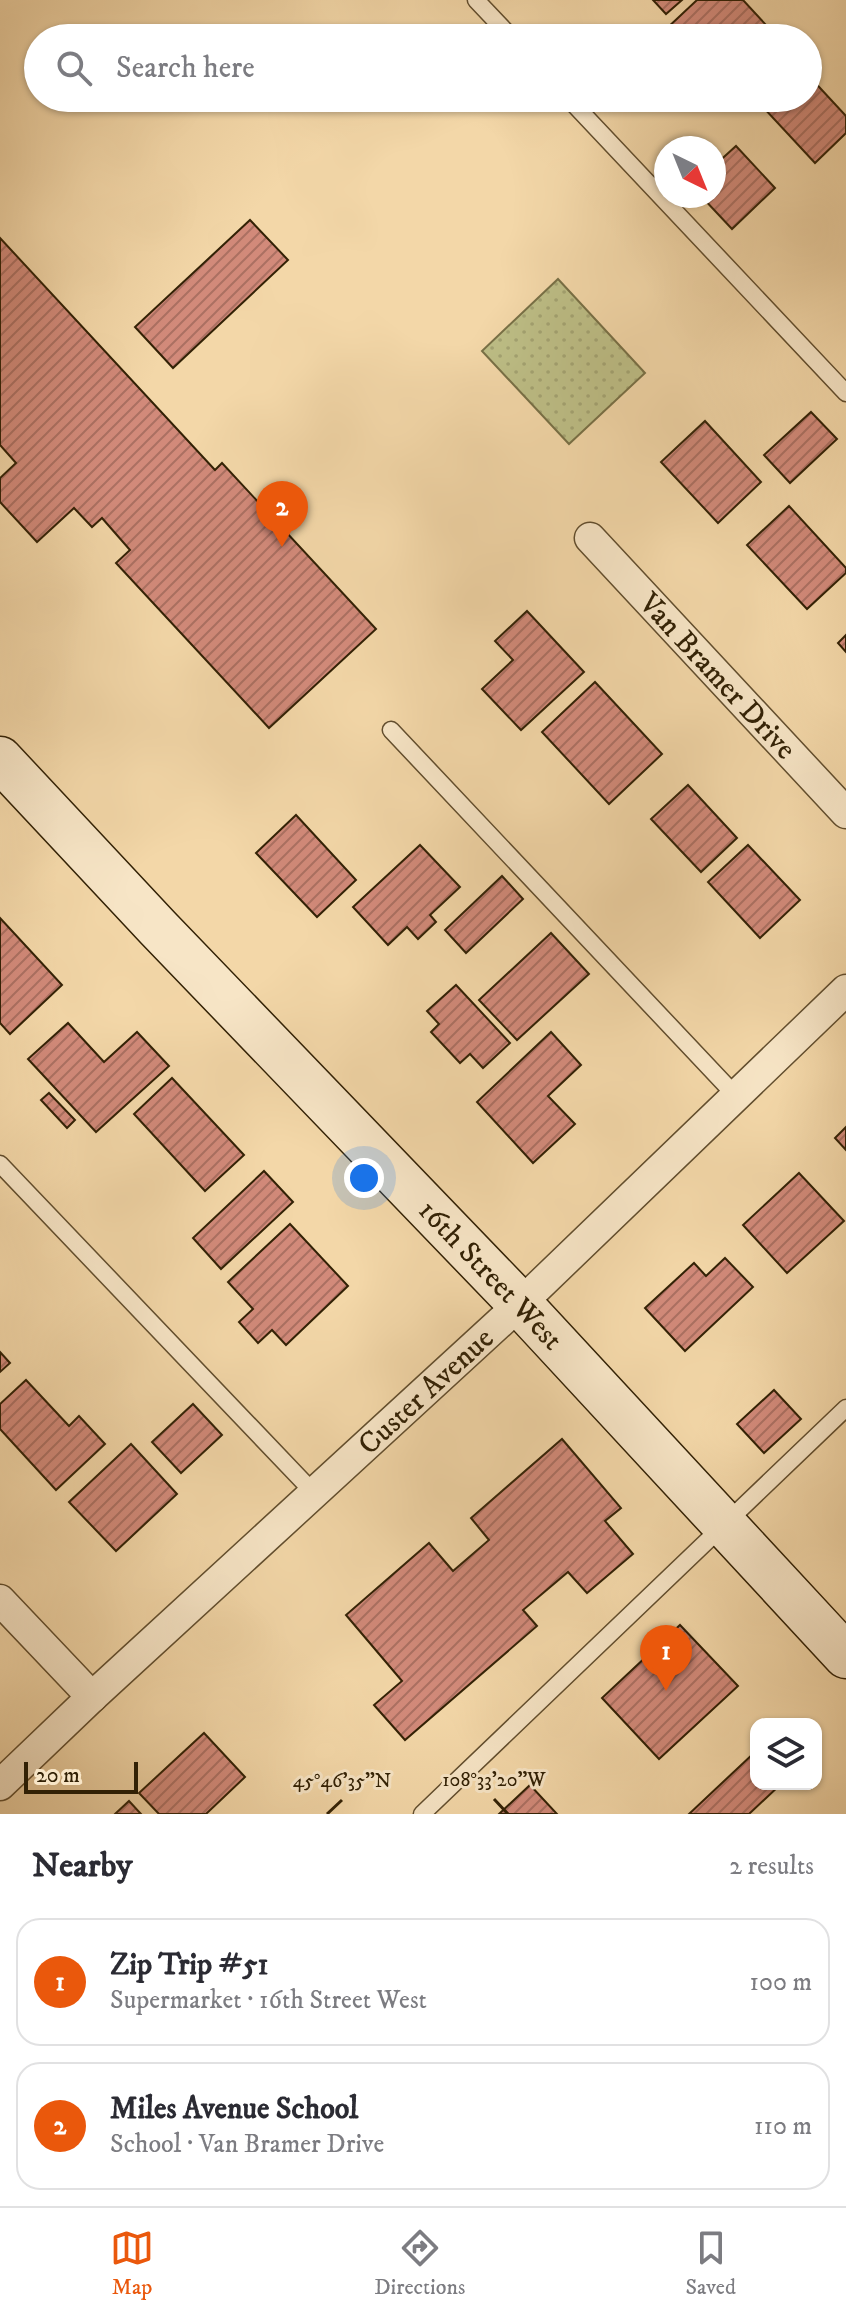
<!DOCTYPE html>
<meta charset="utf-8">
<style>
:root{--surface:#fff;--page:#f7f7f7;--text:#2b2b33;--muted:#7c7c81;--line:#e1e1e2;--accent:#ea580c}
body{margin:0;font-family:"IM FELL DW Pica",serif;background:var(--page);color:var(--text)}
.controls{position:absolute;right:24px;bottom:24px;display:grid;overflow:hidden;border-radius:16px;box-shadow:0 2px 6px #0004}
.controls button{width:72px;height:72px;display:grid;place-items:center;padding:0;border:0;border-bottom:2px solid var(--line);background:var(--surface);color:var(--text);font:40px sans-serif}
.compass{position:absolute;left:654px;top:136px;width:72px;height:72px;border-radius:50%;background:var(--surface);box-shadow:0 2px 6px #0004;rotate:137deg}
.scale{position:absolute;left:24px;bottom:20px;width:114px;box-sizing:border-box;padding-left:8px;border:4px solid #322105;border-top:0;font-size:22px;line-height:28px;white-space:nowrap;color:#322105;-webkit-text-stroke:6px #f7e5c6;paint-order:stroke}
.you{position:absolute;left:364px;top:1178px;width:28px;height:28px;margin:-20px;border:6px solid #fff;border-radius:50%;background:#1a73e8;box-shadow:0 0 0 12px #1a73e833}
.badge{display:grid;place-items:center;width:52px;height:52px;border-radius:50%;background:var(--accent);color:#fff;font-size:26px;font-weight:700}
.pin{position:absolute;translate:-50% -66px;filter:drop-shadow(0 2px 4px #0008)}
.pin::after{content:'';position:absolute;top:42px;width:28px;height:24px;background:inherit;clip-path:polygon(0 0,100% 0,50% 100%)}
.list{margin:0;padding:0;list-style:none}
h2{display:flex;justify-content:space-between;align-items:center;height:104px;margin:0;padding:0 32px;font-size:34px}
h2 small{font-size:26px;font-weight:400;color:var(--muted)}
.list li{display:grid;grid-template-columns:52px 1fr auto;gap:24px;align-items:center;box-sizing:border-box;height:128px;margin:0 16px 16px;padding:0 16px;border:2px solid var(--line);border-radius:24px}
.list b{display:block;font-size:30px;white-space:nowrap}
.list p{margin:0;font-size:26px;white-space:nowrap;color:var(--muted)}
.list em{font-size:26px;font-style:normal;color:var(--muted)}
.icon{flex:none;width:44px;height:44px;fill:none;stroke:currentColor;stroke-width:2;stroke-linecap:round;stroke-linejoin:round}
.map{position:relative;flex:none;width:846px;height:1814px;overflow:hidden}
.search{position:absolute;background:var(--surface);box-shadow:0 2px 6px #0004;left:24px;right:24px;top:24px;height:88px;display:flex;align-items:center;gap:20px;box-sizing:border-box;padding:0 28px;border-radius:44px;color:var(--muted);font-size:30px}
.sheet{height:392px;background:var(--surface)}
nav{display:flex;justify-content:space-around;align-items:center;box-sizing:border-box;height:112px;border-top:2px solid var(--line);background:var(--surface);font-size:22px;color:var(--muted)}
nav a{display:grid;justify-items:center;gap:4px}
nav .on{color:var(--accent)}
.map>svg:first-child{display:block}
</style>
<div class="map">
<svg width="846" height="1814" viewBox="0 0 846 1814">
<defs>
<pattern id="park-dots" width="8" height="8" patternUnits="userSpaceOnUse" patternTransform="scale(2)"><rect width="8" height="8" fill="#bdbe86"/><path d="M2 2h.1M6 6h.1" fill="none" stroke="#a3a372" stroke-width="1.8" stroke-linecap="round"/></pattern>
<pattern id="building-hatch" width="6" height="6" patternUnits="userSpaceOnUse" patternTransform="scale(2)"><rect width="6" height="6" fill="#d28a7a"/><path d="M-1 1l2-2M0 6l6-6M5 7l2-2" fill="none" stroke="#ab7062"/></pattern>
</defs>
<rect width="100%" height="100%" fill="#f3d7a8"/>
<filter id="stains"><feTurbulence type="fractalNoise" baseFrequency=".0025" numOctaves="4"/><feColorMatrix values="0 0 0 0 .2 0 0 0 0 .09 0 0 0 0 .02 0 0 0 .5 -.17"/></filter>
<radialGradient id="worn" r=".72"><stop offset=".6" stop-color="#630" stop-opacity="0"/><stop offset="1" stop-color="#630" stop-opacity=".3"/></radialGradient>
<path fill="url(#park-dots)" stroke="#787046" stroke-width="2" d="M 558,279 L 645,373 L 569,444 L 482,351 Z"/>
<g fill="url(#building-hatch)" stroke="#322105" stroke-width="2">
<path d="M 653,0 L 682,0 L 666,14 Z"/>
<path d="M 697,0 L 743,0 L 778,38 L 674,38 L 666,29 Z"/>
<path d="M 808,75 L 846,116 L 846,133 L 815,163 L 761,105 L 768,98 L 808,98 Z"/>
<path d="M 736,146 L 775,188 L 732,229 L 701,196 L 714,196 L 714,166 Z"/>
<path d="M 250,220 L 288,260 L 173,368 L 135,327 Z"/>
<path d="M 0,238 L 215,470 L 222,463 L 376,629 L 269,728 L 116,563 L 130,550 L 102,518 L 92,527 L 74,508 L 37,542 L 0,502 L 0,478 L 16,463 L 0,445 Z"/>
<path d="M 811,412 L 837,439 L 790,483 L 764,455 Z"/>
<path d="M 705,421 L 761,482 L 718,523 L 661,462 Z"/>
<path d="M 789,506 L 846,568 L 846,573 L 807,609 L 747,545 Z"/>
<path d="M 527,611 L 584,672 L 521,730 L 482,689 L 513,660 L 495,641 Z"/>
<path d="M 846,635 L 846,652 L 838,643 Z"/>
<path d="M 595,682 L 662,754 L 609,804 L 542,732 Z"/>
<path d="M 688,785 L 737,838 L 701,872 L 651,819 Z"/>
<path d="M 296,815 L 356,880 L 317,917 L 256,853 Z"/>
<path d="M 420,845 L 460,887 L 430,915 L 436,922 L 418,939 L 407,927 L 388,945 L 353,907 Z"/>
<path d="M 748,845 L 800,900 L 760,938 L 708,882 Z"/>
<path d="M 502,876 L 523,899 L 466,953 L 445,930 Z"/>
<path d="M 0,918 L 62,985 L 10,1034 L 0,1023 Z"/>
<path d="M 551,933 L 589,974 L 517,1040 L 479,1000 Z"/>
<path d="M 456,985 L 510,1043 L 483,1068 L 470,1054 L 460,1063 L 431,1032 L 439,1024 L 427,1011 Z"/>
<path d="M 68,1023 L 104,1062 L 137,1032 L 169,1066 L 96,1132 L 28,1059 Z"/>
<path d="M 551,1032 L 581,1065 L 548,1096 L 575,1124 L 533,1163 L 477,1102 Z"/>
<path d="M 172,1078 L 244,1155 L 205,1191 L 134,1114 Z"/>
<path d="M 49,1093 L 75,1120 L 67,1128 L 41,1100 Z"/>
<path d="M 846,1127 L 846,1150 L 835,1138 Z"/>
<path d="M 264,1171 L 293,1202 L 221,1269 L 193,1238 Z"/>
<path d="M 799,1173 L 844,1221 L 787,1273 L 743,1225 Z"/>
<path d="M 290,1224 L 348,1286 L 286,1345 L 272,1330 L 258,1343 L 239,1322 L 253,1309 L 228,1282 Z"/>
<path d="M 725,1258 L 753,1287 L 685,1351 L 645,1308 L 694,1263 L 706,1276 Z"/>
<path d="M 0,1352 L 10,1363 L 0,1372 Z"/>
<path d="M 26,1380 L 69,1426 L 79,1416 L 105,1444 L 56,1490 L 0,1429 L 0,1404 Z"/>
<path d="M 774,1390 L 801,1419 L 764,1453 L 737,1424 Z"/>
<path d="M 193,1404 L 222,1435 L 181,1473 L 152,1442 Z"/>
<path d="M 562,1439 L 621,1508 L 605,1521 L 633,1554 L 587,1593 L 568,1572 L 523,1610 L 537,1626 L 405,1740 L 374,1705 L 402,1681 L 346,1615 L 429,1543 L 453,1571 L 489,1540 L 471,1518 Z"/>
<path d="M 131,1444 L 177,1494 L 116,1551 L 69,1502 Z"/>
<path d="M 680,1625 L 738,1686 L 659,1759 L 602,1698 Z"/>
<path d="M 204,1733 L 245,1777 L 206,1814 L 159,1814 L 139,1793 Z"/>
<path d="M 756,1751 L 756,1784 L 781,1784 L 749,1814 L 689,1814 Z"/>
<path d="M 530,1785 L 557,1814 L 499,1814 Z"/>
<path d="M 129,1801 L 141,1814 L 115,1814 Z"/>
</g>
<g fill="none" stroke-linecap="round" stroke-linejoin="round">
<defs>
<g id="lane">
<path d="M 476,0 L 512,38"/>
<path d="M 568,98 L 846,393"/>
<path d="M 391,730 L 736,1096"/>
<path d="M 0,1164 L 314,1493"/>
<path d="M 422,1814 L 846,1408"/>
</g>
<g id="street">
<path id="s1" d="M 590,538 L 846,813"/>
<path d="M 0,1600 L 92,1697"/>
<path id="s2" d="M 0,1785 L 92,1697 L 520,1304 L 846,990"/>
</g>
<g id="secondary">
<path id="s3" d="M 0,759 L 158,928 L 520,1304 L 846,1656"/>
</g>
</defs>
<use href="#lane" stroke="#624e2e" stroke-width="19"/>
<use href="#street" stroke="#624e2e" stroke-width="33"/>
<use href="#secondary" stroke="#322105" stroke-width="47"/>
<use href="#lane" stroke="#f7e5c6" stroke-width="16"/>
<use href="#street" stroke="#f7e5c6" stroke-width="30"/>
<use href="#secondary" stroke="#f7e5c6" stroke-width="44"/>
</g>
<path fill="none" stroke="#322105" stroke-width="3" d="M 494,1799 L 508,1814M 327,1814 L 342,1800"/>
<g text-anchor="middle" stroke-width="6" stroke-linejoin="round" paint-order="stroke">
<g font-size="30" fill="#322105" stroke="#f7e5c6">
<text dy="10" stroke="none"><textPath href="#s1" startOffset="188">Van Bramer Drive</textPath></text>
<text dy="10" stroke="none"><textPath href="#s3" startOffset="712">16th Street West</textPath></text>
<text dy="10" stroke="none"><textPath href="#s2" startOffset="580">Custer Avenue</textPath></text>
</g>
</g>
<g font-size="20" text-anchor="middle" fill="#322105" stroke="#f7e5c6" stroke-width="6" stroke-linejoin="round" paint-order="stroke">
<text x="494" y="1786">108°33'20"W</text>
<text x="342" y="1787">45°46'35"N</text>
</g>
<rect width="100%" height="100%" filter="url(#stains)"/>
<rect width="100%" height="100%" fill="url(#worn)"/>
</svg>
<div class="controls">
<button><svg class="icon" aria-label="layers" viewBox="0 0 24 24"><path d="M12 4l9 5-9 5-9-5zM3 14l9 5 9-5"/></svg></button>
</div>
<svg class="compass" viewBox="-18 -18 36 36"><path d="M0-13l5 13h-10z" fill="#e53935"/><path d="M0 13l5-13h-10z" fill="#7c7c81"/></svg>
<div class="scale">20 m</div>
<div class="you"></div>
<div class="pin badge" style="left:666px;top:1691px">1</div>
<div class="pin badge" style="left:282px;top:547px">2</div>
<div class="search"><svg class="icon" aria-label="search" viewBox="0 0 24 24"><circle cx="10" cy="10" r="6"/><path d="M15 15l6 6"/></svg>Search here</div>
</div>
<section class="sheet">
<h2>Nearby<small>2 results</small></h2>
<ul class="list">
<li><span class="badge">1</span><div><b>Zip Trip #51</b><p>Supermarket · 16th Street West</p></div><em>100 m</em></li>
<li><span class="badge">2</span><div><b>Miles Avenue School</b><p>School · Van Bramer Drive</p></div><em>110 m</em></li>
</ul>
</section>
<nav>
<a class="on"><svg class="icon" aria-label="map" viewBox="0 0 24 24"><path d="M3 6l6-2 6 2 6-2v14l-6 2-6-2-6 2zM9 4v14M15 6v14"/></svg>Map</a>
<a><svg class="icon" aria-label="directions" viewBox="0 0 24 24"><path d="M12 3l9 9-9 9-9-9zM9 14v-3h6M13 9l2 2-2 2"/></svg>Directions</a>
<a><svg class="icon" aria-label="saved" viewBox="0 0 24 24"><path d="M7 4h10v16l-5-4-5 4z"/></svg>Saved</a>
</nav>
